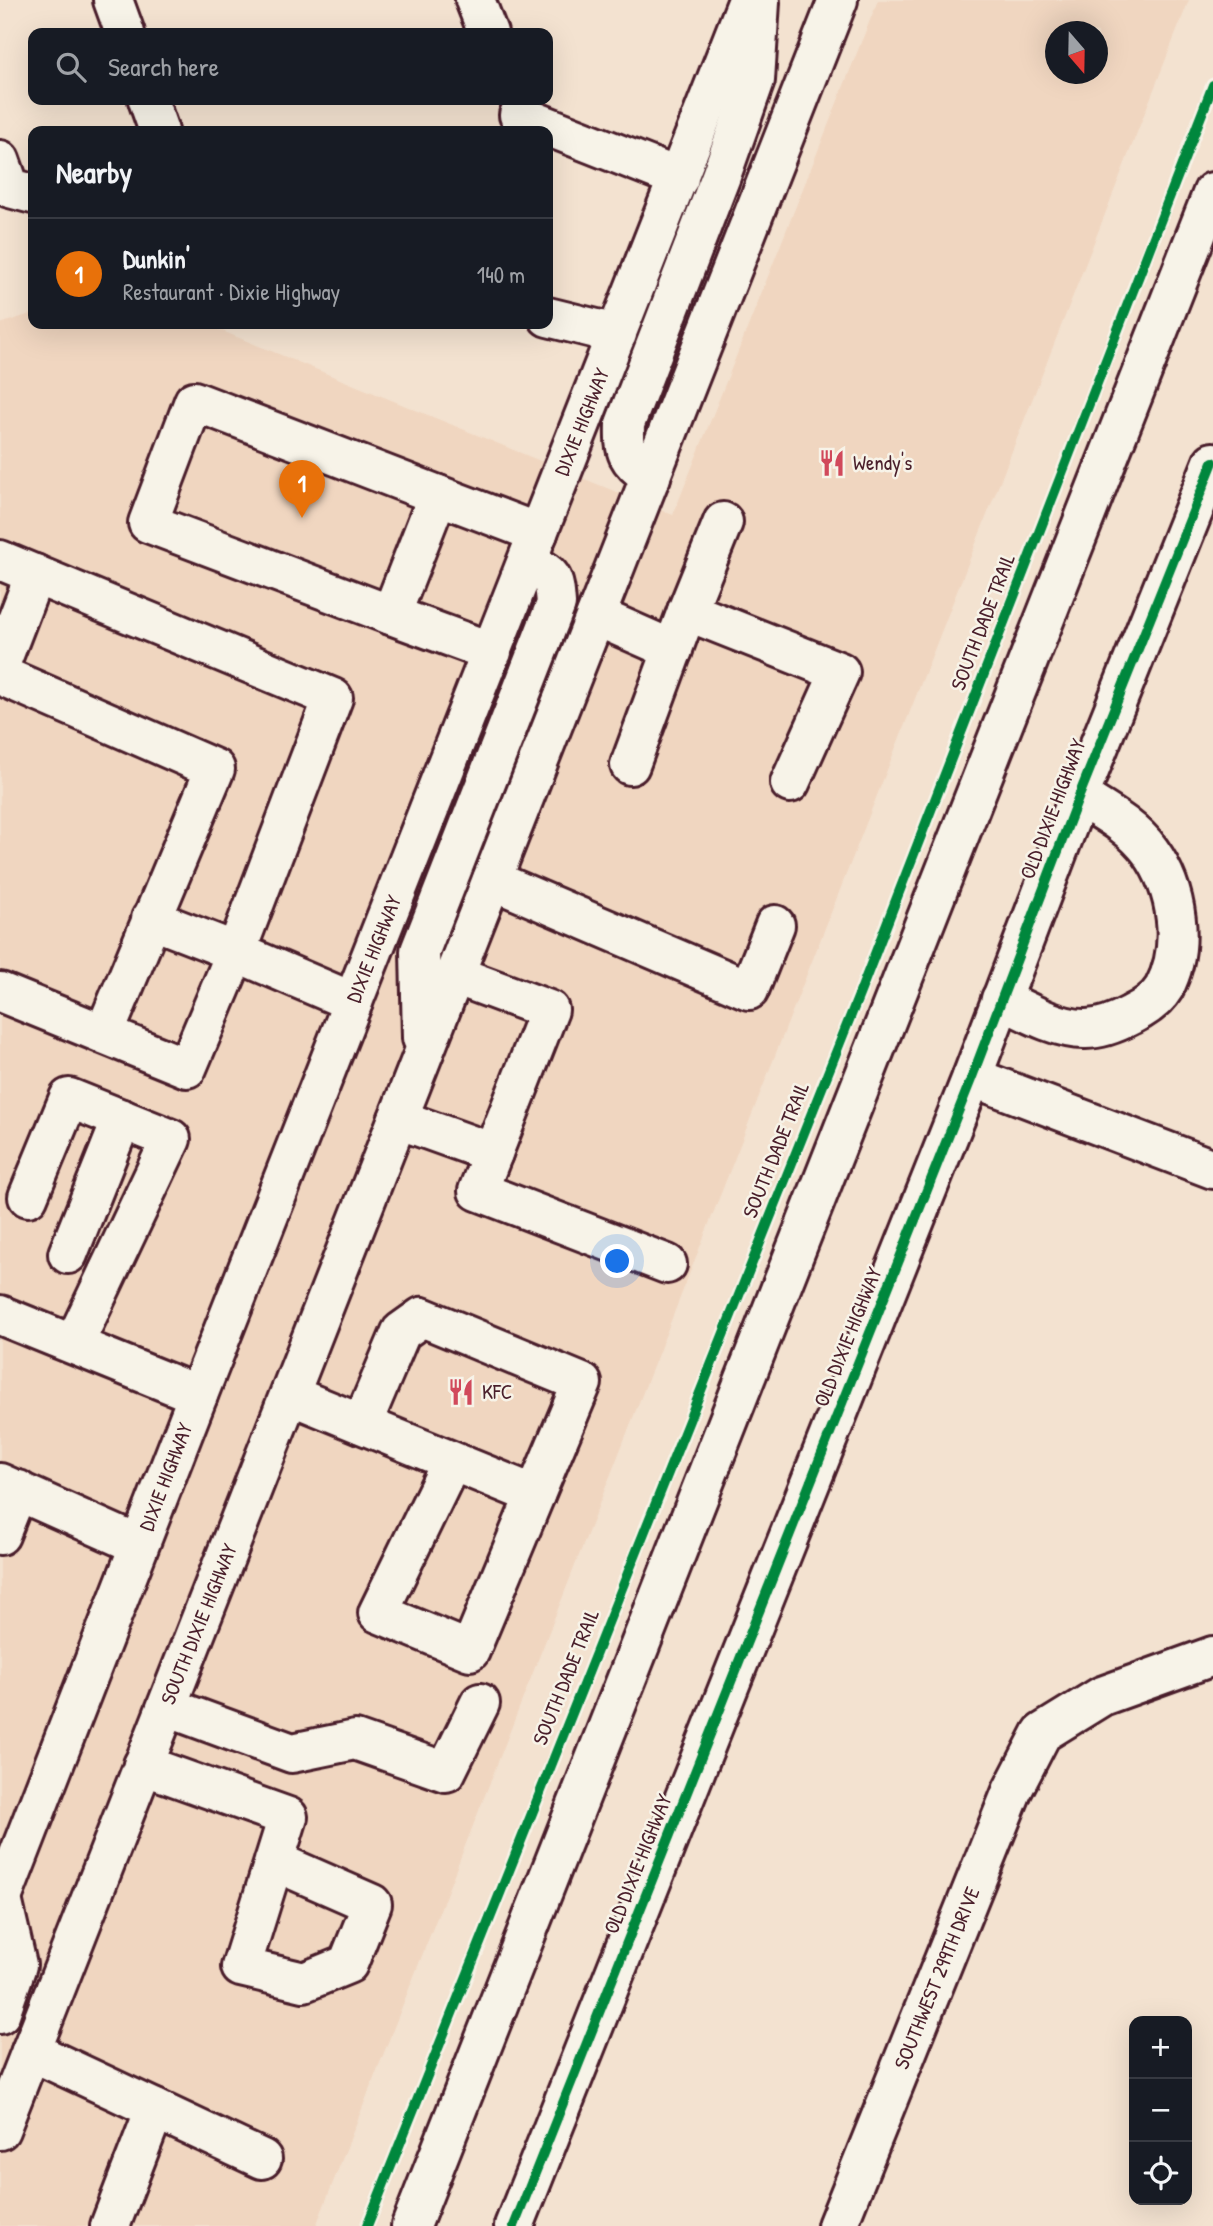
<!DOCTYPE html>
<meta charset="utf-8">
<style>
:root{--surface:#171b24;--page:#20242c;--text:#f1f3f6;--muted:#9ea1a6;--line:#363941;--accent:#0b8043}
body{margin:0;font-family:"Patrick Hand",sans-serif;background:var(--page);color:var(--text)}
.controls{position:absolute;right:21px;bottom:21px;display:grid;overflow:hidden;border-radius:14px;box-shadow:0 7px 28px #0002}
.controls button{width:63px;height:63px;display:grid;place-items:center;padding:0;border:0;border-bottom:2px solid var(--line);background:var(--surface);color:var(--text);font:35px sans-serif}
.compass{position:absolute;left:1045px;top:21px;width:63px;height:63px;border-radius:50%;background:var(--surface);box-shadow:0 7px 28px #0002;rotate:160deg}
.you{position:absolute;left:618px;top:1262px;width:24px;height:24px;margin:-18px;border:5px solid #fff;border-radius:50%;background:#1a73e8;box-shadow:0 0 0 10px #1a73e833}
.badge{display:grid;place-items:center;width:46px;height:46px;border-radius:50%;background:var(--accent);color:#fff;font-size:23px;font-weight:700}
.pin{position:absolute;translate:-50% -58px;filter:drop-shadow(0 2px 4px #0008)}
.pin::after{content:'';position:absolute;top:37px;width:24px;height:21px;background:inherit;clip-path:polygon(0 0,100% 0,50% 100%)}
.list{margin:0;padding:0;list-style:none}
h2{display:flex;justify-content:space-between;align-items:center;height:91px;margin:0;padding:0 28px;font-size:30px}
h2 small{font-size:23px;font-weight:400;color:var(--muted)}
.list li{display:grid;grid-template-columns:46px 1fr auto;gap:21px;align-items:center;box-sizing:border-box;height:112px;padding:0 28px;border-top:2px solid var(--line)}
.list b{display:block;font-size:26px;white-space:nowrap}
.list p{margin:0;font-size:23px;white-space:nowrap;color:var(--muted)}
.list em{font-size:23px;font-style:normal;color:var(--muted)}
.icon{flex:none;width:38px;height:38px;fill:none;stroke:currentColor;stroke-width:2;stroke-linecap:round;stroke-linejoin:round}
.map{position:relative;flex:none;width:1213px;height:2226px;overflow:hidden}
.search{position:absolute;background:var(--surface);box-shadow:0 7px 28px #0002;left:28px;top:28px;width:525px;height:77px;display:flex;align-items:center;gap:18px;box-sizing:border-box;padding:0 24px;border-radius:14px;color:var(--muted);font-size:26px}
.panel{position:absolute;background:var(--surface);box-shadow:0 7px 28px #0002;left:28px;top:126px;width:525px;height:203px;border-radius:14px}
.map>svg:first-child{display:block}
</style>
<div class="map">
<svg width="1213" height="2226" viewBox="0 0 1213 2226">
<rect width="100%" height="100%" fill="#f3e2d0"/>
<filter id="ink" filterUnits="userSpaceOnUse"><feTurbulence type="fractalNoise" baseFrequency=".0143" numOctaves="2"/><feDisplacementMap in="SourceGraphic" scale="14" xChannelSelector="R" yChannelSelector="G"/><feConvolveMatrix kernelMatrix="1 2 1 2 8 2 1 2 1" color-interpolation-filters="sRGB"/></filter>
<g filter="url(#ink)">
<path fill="#f0d6c0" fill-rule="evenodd" d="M 878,0 L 1189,0 L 316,2226 L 0,2226 L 0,324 L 33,313 L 33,324 L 205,324 L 673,515 ZM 1056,32 L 1098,32 L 1098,74 L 1056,74 Z"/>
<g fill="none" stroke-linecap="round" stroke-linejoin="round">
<defs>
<g id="minor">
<path d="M 113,0 L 125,33"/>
<path d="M 475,0 L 488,33"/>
<path d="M 148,100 L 159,131"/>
<path d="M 519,115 L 679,178"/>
<path d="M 0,160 L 10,188 L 33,194"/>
<path d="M 548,317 L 617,334"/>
<path d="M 723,522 L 687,611 L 840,672 L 790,783"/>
<path d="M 0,560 L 333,698 L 236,952 L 353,1002"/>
<path d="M 391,615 L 148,523 L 194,401 L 438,495"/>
<path d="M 596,616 L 673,650"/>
<path d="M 492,652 L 391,615 L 438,495 L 538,533"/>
<path d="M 0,665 L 35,574"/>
<path d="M 0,675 L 215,769 L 104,1034"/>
<path d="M 630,765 L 687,611"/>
<path d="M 492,880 L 749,990 L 775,925"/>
<path d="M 455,975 L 549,1010 L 478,1191 L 667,1264"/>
<path d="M 0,992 L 187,1068 L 236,952 L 151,919"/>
<path d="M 1001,999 C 1025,1011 1059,1030 1086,1029 C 1101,1029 1118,1022 1131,1015 C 1143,1009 1157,1000 1164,988 C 1186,946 1178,890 1150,851 C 1132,826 1104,812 1079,796"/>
<path d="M 972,1077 L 1213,1169"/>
<path d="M 398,1119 L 493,1153"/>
<path d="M 28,1197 L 69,1098 L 171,1139 L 74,1344"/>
<path d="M 68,1254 L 122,1119"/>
<path d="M 0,1315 L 198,1395"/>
<path d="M 290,1395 L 535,1495 L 470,1651 L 378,1613 L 452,1461"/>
<path d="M 362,1424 L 401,1332 L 422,1317 L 582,1383 L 535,1495"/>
<path d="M 0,1483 L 139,1545"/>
<path d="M 0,1535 L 18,1490"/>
<path d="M 167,1707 L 292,1753 L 355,1740 L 446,1772 L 480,1703"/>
<path d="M 143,1765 L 288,1817 L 241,1967 L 304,1982 L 348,1964 L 372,1904 L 274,1861"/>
<path d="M 31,2051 L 155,2109 L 110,2226"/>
<path d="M 155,2109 L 262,2159"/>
<path d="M 411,2226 L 1213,192"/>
<path d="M 514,2226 L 972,1077 L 1079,796 L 1213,462"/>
<path d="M 837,2226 L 1012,1791 L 1042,1733 L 1102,1696 L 1213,1656"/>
</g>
<g id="highway">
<path d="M 651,477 C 627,461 624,453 625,424 L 721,176 L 755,80 L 760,2"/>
<path d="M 422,1038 L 420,951 L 556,604 C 554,577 553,573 527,563"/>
<path d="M 0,1903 L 198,1395 L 748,0"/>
<path d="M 0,2014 L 17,1965 L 2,1899"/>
<path d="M 0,2130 L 838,0"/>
</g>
</defs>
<use href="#minor" stroke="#4a1f2b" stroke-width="44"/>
<use href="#highway" stroke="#4a1f2b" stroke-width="44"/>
<use href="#minor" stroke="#f7f3e8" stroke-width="38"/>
<use href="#highway" stroke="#f7f3e8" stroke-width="38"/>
<defs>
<g id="cycleway">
<path d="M 367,2226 L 861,990 L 1213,85"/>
<path d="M 514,2226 L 972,1077 L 1079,796 L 1213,462"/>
</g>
</defs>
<use href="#cycleway" stroke="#f7f3e8" stroke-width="15"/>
<use href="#cycleway" stroke="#00873e" stroke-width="10"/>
</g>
</g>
<defs>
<symbol id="restaurant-bare" viewBox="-9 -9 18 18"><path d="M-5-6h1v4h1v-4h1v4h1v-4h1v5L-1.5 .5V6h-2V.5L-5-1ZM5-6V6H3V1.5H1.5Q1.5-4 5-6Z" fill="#d1495b" stroke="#f7f3e8" stroke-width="2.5" paint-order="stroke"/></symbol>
</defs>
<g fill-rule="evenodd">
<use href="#restaurant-bare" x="813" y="444" width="38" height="38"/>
<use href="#restaurant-bare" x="442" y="1373" width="38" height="38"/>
</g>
<g text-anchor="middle" stroke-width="5" stroke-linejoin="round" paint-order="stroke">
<g font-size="21" fill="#4a1f2b" stroke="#f7f3e8">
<text transform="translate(582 422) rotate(-68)" y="7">DIXIE HIGHWAY</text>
<text transform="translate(983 622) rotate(-69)" y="7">SOUTH DADE TRAIL</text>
<text transform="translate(1053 809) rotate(-69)" y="7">OLD DIXIE HIGHWAY</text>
<text transform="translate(374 949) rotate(-68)" y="7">DIXIE HIGHWAY</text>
<text transform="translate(776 1150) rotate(-68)" y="7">SOUTH DADE TRAIL</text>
<text transform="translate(848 1337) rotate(-68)" y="7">OLD DIXIE HIGHWAY</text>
<text transform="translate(166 1477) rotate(-69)" y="7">DIXIE HIGHWAY</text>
<text transform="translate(199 1624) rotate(-68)" y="7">SOUTH DIXIE HIGHWAY</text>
<text transform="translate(566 1677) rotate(-68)" y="7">SOUTH DADE TRAIL</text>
<text transform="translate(638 1864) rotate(-68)" y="7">OLD DIXIE HIGHWAY</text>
<text transform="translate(937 1978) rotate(-68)" y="7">SOUTHWEST 299TH DRIVE</text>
</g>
<g font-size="21" fill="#4a1f2b" stroke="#f7f3e8" text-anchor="start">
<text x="853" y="470">Wendy's</text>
<text x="482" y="1399">KFC</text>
</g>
</g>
</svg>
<div class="controls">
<button>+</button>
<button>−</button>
<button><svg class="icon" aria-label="locate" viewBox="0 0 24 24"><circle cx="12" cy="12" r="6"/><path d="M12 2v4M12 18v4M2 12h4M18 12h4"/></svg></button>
</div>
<svg class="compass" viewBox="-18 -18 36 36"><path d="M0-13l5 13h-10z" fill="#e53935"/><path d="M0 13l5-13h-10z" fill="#9ea1a6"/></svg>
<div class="you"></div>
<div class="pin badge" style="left:302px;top:518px;background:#e8710a">1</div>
<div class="search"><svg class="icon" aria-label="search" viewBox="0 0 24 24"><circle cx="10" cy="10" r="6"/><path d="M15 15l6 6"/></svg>Search here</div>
<section class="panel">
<h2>Nearby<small></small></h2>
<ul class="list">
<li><span class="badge" style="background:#e8710a">1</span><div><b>Dunkin'</b><p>Restaurant · Dixie Highway</p></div><em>140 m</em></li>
</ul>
</section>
</div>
